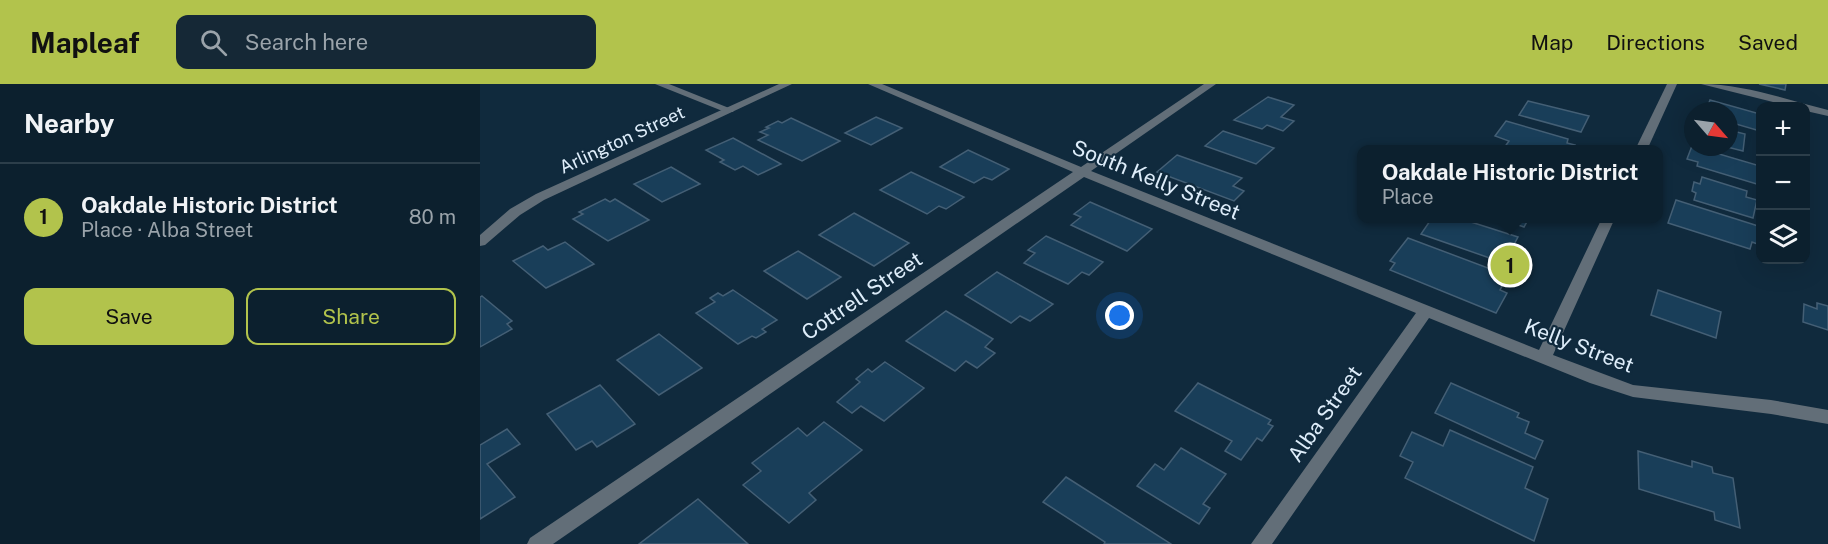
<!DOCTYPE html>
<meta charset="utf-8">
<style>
:root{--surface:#0c202e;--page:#152836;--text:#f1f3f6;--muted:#9aa3aa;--line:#2c3e4a;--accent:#b2c34c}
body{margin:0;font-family:"Public Sans",sans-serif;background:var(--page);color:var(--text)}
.controls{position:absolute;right:18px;top:18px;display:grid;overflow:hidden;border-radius:12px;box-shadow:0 6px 24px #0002}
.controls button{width:54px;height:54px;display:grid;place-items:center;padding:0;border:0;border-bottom:2px solid var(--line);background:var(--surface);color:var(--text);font:30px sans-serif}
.compass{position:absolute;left:1204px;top:18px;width:54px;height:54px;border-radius:50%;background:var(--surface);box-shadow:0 6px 24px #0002;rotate:118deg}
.you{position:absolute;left:640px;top:232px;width:21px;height:21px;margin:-15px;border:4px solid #fff;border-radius:50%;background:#1a73e8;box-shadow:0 0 0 9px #1a73e833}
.badge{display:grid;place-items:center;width:39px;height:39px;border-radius:50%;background:var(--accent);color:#111;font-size:20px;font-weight:700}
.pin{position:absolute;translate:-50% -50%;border:3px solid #fff;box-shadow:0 2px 6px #0006}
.popup{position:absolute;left:877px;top:61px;width:306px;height:78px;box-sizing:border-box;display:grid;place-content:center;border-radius:12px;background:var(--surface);filter:drop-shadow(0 2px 4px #0005);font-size:20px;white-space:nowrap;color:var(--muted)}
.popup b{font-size:22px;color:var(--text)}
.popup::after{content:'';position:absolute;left:50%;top:100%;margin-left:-12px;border:12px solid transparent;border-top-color:var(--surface)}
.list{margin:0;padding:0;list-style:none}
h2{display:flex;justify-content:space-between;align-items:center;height:78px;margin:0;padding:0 24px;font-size:26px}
h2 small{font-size:20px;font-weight:400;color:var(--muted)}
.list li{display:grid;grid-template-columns:39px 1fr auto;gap:18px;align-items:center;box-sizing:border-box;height:108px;padding:0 24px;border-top:2px solid var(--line)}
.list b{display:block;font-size:22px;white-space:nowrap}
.list p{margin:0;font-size:20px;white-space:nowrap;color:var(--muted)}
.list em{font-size:20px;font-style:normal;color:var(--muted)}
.actions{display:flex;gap:12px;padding:18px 24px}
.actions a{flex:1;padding:14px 0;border:2px solid var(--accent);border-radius:12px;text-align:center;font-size:21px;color:var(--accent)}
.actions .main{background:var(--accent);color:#111}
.icon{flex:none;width:33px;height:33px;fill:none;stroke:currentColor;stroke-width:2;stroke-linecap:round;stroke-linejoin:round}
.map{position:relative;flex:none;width:1348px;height:460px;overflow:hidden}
header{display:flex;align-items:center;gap:36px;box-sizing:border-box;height:84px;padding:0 30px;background:var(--accent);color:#111}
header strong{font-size:28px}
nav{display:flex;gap:33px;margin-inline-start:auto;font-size:21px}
.search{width:420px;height:54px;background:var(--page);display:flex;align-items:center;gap:15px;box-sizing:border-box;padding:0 21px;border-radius:12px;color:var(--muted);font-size:22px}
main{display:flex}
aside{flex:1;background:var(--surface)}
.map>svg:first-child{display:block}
</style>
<header>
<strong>Mapleaf</strong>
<div class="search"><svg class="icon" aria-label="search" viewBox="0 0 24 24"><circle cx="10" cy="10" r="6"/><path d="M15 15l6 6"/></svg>Search here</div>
<nav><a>Map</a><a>Directions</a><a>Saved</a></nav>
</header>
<main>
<aside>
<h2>Nearby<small></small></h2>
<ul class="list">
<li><span class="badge">1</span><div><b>Oakdale Historic District</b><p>Place · Alba Street</p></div><em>80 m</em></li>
</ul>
<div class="actions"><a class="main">Save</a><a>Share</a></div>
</aside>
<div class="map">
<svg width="1348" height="460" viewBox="0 0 1348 460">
<rect width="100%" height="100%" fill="#102a3d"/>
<g fill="#193e59" stroke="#445f75" stroke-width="1.5">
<path d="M 1279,0 L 1306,0 L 1305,6 Z"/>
<path d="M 788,13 L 814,21 L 801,33 L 814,37 L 803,47 L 787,41 L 782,45 L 754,36 Z"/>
<path d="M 1230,16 L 1280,30 L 1280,47 L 1249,38 L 1249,27 L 1226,27 Z"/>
<path d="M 1048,17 L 1109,32 L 1101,48 L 1039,31 Z"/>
<path d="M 396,33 L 422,44 L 391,61 L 365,49 Z"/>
<path d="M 311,34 L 360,57 L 322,77 L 278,56 L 288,51 L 280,48 L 289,44 L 286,43 L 298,37 L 302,39 Z"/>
<path d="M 1026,37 L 1088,55 L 1087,59 L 1095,61 L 1093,66 L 1024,64 L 1029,57 L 1015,52 Z"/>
<path d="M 1249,46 L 1265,50 L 1263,67 L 1247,63 Z"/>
<path d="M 743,47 L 794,64 L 776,80 L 725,62 Z"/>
<path d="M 253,54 L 301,80 L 278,91 L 263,82 L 255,86 L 240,78 L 244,76 L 226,66 Z"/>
<path d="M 1212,62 L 1280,82 L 1280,101 L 1217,82 L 1218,78 L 1207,75 Z"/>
<path d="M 488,66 L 529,85 L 512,96 L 504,93 L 494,99 L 460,83 Z"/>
<path d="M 697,71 L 762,94 L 753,102 L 764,107 L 754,117 L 677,88 Z"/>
<path d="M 191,83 L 220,100 L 182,118 L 154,100 Z"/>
<path d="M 431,88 L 484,113 L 466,125 L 459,122 L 447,130 L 400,106 Z"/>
<path d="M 1222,93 L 1267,107 L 1266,113 L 1277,116 L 1273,134 L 1214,116 L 1216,109 L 1212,107 L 1214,98 L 1220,100 Z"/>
<path d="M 125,115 L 130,118 L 135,115 L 169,136 L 128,157 L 93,135 L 103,130 L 99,128 Z"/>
<path d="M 1196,116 L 1275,141 L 1280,143 L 1280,161 L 1272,158 L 1270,165 L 1188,139 Z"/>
<path d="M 610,118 L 672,145 L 647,167 L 591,141 L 601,133 L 594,130 Z"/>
<path d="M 374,129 L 429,159 L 394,182 L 339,151 Z"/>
<path d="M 952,134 L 993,134 L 991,138 L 1038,153 L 1024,179 L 941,150 Z"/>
<path d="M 1019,134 L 1049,134 L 1044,143 Z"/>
<path d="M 566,152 L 623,178 L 609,191 L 602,188 L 588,200 L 544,179 L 555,169 L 548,166 Z"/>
<path d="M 928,154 L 1016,187 L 1015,188 L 1027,193 L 1020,206 L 1027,209 L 1016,229 L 910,186 L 915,179 L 910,177 Z"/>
<path d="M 85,158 L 114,180 L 66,204 L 33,177 L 63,162 L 68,166 Z"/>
<path d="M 318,167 L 361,193 L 327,215 L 284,187 Z"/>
<path d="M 517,188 L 573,220 L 550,237 L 540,232 L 531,239 L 485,211 Z"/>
<path d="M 253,206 L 297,236 L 282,245 L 286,248 L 276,254 L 272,252 L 258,260 L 216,229 L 235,218 L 230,214 L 238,209 L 243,212 Z"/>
<path d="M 1178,206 L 1241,228 L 1236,254 L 1171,231 Z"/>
<path d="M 2,212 L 32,237 L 27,240 L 32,245 L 0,263 L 0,213 Z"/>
<path d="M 1337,219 L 1348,222 L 1348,246 L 1323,238 L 1324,220 L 1337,225 Z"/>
<path d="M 466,227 L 513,255 L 505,263 L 515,269 L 497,284 L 486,277 L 475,287 L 426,257 Z"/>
<path d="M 179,250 L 222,284 L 179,311 L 137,276 Z"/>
<path d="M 405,278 L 444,304 L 404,337 L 381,322 L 372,329 L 357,318 L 380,298 L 376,295 L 388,285 L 392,288 Z"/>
<path d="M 718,299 L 791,336 L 788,340 L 793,342 L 782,357 L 777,354 L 761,376 L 745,367 L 752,357 L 695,327 Z"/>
<path d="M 971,299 L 1039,329 L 1037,333 L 1049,338 L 1045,349 L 1063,357 L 1055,375 L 955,329 Z"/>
<path d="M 120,301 L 155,340 L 117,363 L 112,357 L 96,366 L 67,330 Z"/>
<path d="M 344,338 L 382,366 L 329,409 L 336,416 L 309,439 L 263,401 L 281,387 L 272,379 L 318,344 L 327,352 Z"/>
<path d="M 27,345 L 40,360 L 7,380 L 35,413 L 0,435 L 0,361 Z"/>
<path d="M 970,346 L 1053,383 L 1045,404 L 1068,415 L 1054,457 L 925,394 L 933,378 L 920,372 L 932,348 L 963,362 Z"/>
<path d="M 701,364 L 746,390 L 723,420 L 730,424 L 719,440 L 657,402 L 675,380 L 684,386 Z"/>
<path d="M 1158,367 L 1212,383 L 1212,377 L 1232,383 L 1233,389 L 1253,394 L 1260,444 L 1235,436 L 1234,428 L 1159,405 Z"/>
<path d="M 586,393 L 691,460 L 624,460 L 625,458 L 563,418 Z"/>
<path d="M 218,415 L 268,460 L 159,460 Z"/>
</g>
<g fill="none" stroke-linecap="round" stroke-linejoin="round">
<path fill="#626e78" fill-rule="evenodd" d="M 175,0 L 189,0 L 254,26 L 253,28 L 245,28 Z"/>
<g fill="#626e78" fill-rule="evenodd">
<path d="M 299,0 L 312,0 L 64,116 L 40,131 L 5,161 L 0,162 L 0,151 L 30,125 L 56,110 Z"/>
<path d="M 388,0 L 402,0 L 601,83 L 724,0 L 736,0 L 611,87 L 1059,266 L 1122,134 L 1135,134 L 1073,271 L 1153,301 L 1291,316 L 1348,326 L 1348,340 L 1291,330 L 1153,313 L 1110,299 L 949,234 L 792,460 L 771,460 L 936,229 L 604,93 L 73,460 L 47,460 L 50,454 L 593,88 Z"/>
<path d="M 1187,0 L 1197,0 L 1167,66 L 1155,66 Z"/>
<path d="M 1221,0 C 1264,0 1307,16 1348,26 L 1348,32 L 1326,27 L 1326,22 L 1309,22 Z"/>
</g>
</g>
<g text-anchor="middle" stroke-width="4.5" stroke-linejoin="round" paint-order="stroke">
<g font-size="18" fill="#deedfa" stroke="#102a3d">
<text transform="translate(142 56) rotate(-25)" y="6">Arlington Street</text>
</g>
<g font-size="21" fill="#deedfa" stroke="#102a3d">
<text transform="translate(676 96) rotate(22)" y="7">South Kelly Street</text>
<text transform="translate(382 212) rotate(-34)" y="7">Cottrell Street</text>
<text transform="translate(1099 262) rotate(21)" y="7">Kelly Street</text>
<text transform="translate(845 330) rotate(-55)" y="7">Alba Street</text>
</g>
</g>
</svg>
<div class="controls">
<button>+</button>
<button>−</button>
<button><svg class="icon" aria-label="layers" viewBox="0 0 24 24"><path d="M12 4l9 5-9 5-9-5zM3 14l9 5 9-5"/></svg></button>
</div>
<svg class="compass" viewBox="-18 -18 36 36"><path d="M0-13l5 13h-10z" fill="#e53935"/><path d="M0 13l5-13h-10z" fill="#9aa3aa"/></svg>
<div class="you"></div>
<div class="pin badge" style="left:1030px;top:181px">1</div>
<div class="popup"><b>Oakdale Historic District</b>Place</div>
</div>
</main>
